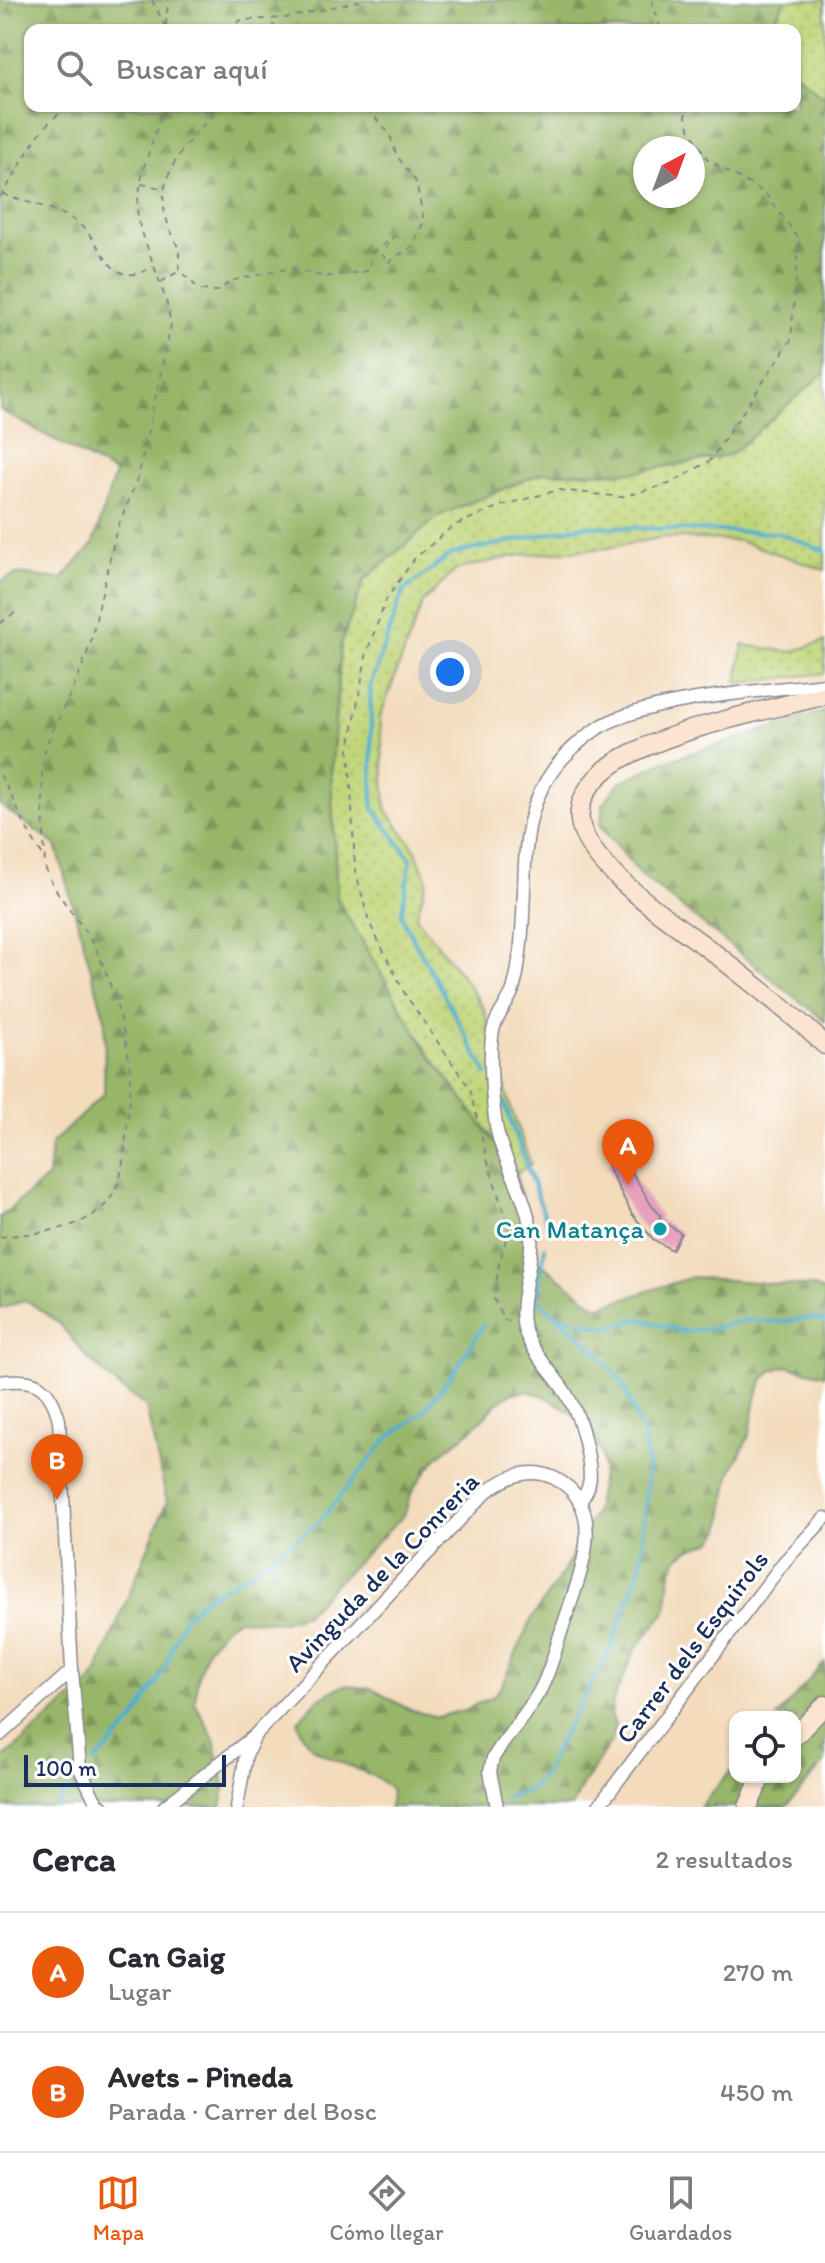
<!DOCTYPE html>
<html lang="es">
<meta charset="utf-8">
<style>
:root{--surface:#fff;--page:#f2f2f3;--text:#2b2b33;--muted:#7c7c81;--line:#e1e1e2;--accent:#ea580c}
body{margin:0;font-family:Itim,sans-serif;background:var(--page);color:var(--text)}
.controls{position:absolute;right:24px;bottom:24px;display:grid;overflow:hidden;border-radius:16px;box-shadow:0 2px 6px #0004}
.controls button{width:72px;height:72px;display:grid;place-items:center;padding:0;border:0;border-bottom:2px solid var(--line);background:var(--surface);color:var(--text);font:40px sans-serif}
.compass{position:absolute;left:633px;top:136px;width:72px;height:72px;border-radius:50%;background:var(--surface);box-shadow:0 2px 6px #0004;rotate:41deg}
.scale{position:absolute;left:24px;bottom:20px;width:202px;box-sizing:border-box;padding-left:8px;border:4px solid #1b2f5e;border-top:0;font-size:22px;line-height:28px;white-space:nowrap;color:#1b2f5e;-webkit-text-stroke:6px #fff;paint-order:stroke}
.you{position:absolute;left:450px;top:672px;width:28px;height:28px;margin:-20px;border:6px solid #fff;border-radius:50%;background:#1a73e8;box-shadow:0 0 0 12px #1a73e833}
.badge{display:grid;place-items:center;width:52px;height:52px;border-radius:50%;background:var(--accent);color:#fff;font-size:26px;font-weight:700}
.pin{position:absolute;translate:-50% -66px;filter:drop-shadow(0 2px 4px #0008)}
.pin::after{content:'';position:absolute;top:42px;width:28px;height:24px;background:inherit;clip-path:polygon(0 0,100% 0,50% 100%)}
.list{margin:0;padding:0;list-style:none}
h2{display:flex;justify-content:space-between;align-items:center;height:104px;margin:0;padding:0 32px;font-size:34px}
h2 small{font-size:26px;font-weight:400;color:var(--muted)}
.list li{display:grid;grid-template-columns:52px 1fr auto;gap:24px;align-items:center;box-sizing:border-box;height:120px;padding:0 32px;border-top:2px solid var(--line)}
.list b{display:block;font-size:30px;white-space:nowrap}
.list p{margin:0;font-size:26px;white-space:nowrap;color:var(--muted)}
.list em{font-size:26px;font-style:normal;color:var(--muted)}
.icon{flex:none;width:44px;height:44px;fill:none;stroke:currentColor;stroke-width:2;stroke-linecap:round;stroke-linejoin:round}
.map{position:relative;flex:none;width:825px;height:1807px;overflow:hidden}
.search{position:absolute;background:var(--surface);box-shadow:0 2px 6px #0004;left:24px;right:24px;top:24px;height:88px;display:flex;align-items:center;gap:20px;box-sizing:border-box;padding:0 28px;border-radius:16px;color:var(--muted);font-size:30px}
.sheet{height:344px;background:var(--surface)}
nav{display:flex;justify-content:space-around;align-items:center;box-sizing:border-box;height:112px;border-top:2px solid var(--line);background:var(--surface);font-size:22px;color:var(--muted)}
nav a{display:grid;justify-items:center;gap:4px}
nav .on{color:var(--accent)}
.map>svg:first-child{display:block}
</style>
<div class="map">
<svg width="825" height="1807" viewBox="0 0 825 1807">
<defs>
<pattern id="grass-dots" width="8" height="8" patternUnits="userSpaceOnUse" patternTransform="scale(2)"><rect width="8" height="8" fill="#c0d579"/><path d="M2 2h.1M6 6h.1" fill="none" stroke="#a4b76b" stroke-width="1.8" stroke-linecap="round"/></pattern>
<pattern id="forest-firs" width="22" height="20" patternUnits="userSpaceOnUse" patternTransform="scale(2)"><rect width="22" height="20" fill="#98b669"/><path d="M5 1l3.5 6h-7zM16 11l3.5 6h-7z" fill="#7b945a"/></pattern>
</defs>
<rect width="100%" height="100%" fill="#fff"/>
<filter id="ink" filterUnits="userSpaceOnUse"><feTurbulence type="fractalNoise" baseFrequency=".0125" numOctaves="2"/><feDisplacementMap in="SourceGraphic" scale="16" xChannelSelector="R" yChannelSelector="G"/><feConvolveMatrix kernelMatrix="1 2 1 2 8 2 1 2 1" color-interpolation-filters="sRGB"/></filter>
<filter id="wash" filterUnits="userSpaceOnUse"><feTurbulence type="fractalNoise" baseFrequency=".006" numOctaves="4" result="noise"/><feDisplacementMap in="SourceGraphic" scale="32" xChannelSelector="R" yChannelSelector="G"/><feGaussianBlur stdDeviation="1.8" result="paint"/><feColorMatrix in="noise" values="0 0 0 0 0 0 0 0 0 0 0 0 0 0 0 0 0 1.4 0 .05"/><feComposite in="paint" operator="in"/></filter>
<g filter="url(#wash)">
<rect width="100%" height="100%" fill="#f3dbbc"/>
<g fill="url(#grass-dots)" stroke="#6e826c" stroke-width="2">
<path d="M 785,0 L 825,0 L 825,97 L 795,73 L 795,30 L 769,30 Z"/>
<path d="M 825,372 L 825,570 L 740,541 L 664,537 L 607,548 L 520,555 L 457,569 L 423,602 L 380,717 L 386,809 L 415,849 L 427,880 L 416,917 L 463,977 L 484,1009 L 509,1102 L 531,1165 L 517,1172 L 427,1051 L 337,899 L 331,775 L 341,644 L 364,580 L 440,515 L 542,473 L 634,472 L 730,455 Z"/>
<path d="M 825,641 L 825,673 L 737,683 L 743,645 L 791,652 Z"/>
</g>
<g fill="url(#forest-firs)" stroke="#5a7264" stroke-width="2" fill-rule="evenodd">
<path d="M 0,0 L 785,0 L 769,30 L 30,30 L 30,106 L 795,106 L 795,73 L 825,97 L 825,372 L 730,455 L 634,472 L 542,473 L 440,515 L 364,580 L 341,644 L 331,775 L 337,899 L 427,1051 L 517,1172 L 527,1253 L 598,1307 L 692,1277 L 814,1287 L 825,1292 L 825,1375 L 786,1366 L 773,1370 L 763,1380 L 757,1394 L 749,1436 L 730,1474 L 721,1530 L 713,1541 L 688,1550 L 678,1558 L 671,1571 L 666,1611 L 636,1649 L 613,1700 L 611,1714 L 615,1726 L 613,1739 L 583,1784 L 572,1807 L 389,1807 L 392,1791 C 367,1761 304,1765 298,1721 L 319,1698 L 344,1685 L 372,1689 L 410,1710 L 438,1717 L 467,1709 L 492,1697 L 501,1687 L 532,1618 L 565,1569 L 595,1511 L 603,1470 L 602,1455 L 591,1428 L 562,1406 L 542,1395 L 527,1391 L 512,1393 L 500,1401 L 470,1431 L 438,1456 L 413,1489 L 404,1515 L 305,1614 L 279,1622 L 237,1619 L 226,1626 L 207,1649 L 198,1675 L 195,1702 L 214,1739 L 225,1789 L 221,1807 L 0,1807 L 0,1761 L 94,1679 L 167,1502 L 146,1407 L 114,1383 L 85,1355 L 59,1323 L 26,1300 L 0,1309 L 0,1217 L 48,1177 L 51,1144 L 104,1094 L 105,1019 L 56,845 L 0,805 L 0,582 L 16,574 L 62,579 L 93,544 L 115,473 L 0,410 ZM 645,148 L 693,148 L 693,196 L 645,196 Z"/>
<path d="M 825,711 L 825,1021 L 641,875 L 600,826 L 604,803 L 620,782 L 663,762 Z"/>
<path d="M 825,1662 L 825,1762 L 786,1807 L 700,1807 L 735,1766 L 735,1777 L 795,1777 L 795,1717 L 777,1717 Z"/>
</g>
<g fill="none" stroke-linecap="round" stroke-linejoin="round">
<g stroke="#4cadcb" stroke-width="4">
<path d="M 487,1074 L 401,916 L 411,859 L 373,808 L 370,687 L 403,591 L 452,554 L 583,526 L 778,533 L 825,551"/>
<path d="M 497,1092 L 505,1105 L 549,1228"/>
<path d="M 556,1315 L 605,1328 L 640,1319 L 684,1332 L 715,1328 L 746,1320 L 779,1322 L 812,1318 L 825,1322"/>
<path d="M 95,1762 L 132,1723 L 163,1672 L 183,1619 L 202,1600 L 247,1574 L 319,1522 L 388,1438 L 422,1413 L 454,1372 L 484,1324"/>
<path d="M 504,1799 L 530,1790 L 546,1771 L 555,1749 L 608,1655 L 641,1566 L 648,1465 L 643,1435 L 626,1391 L 613,1370 L 587,1342 L 537,1299 L 545,1247"/>
<path d="M 56,1807 L 68,1790"/>
</g>
</g>
<g id="blocks">
<path fill="#e7a1bf" d="M 624,1159 L 652,1206 L 661,1216 L 659,1219 L 681,1233 L 672,1250 L 653,1239 L 632,1214 L 607,1165 Z"/>
</g>
</g>
<g filter="url(#ink)">
<use href="#blocks" fill-opacity="0" stroke="#87858d" stroke-width="2"/>
<g fill="none" stroke-linecap="round" stroke-linejoin="round">
<defs>
<g id="street">
<path d="M 0,1382 C 35,1377 50,1385 59,1420 L 72,1670 L 80,1769 L 95,1800 L 102,1807"/>
<path d="M 579,1502 C 592,1489 591,1474 588,1457 C 584,1435 579,1415 567,1395 C 554,1373 527,1349 523,1323 C 519,1295 534,1262 531,1233 C 527,1192 499,1158 495,1118 C 492,1097 488,1046 494,1027 C 498,1014 508,1003 513,990 C 516,980 518,970 519,960 C 533,867 503,795 595,730 C 638,699 769,690 825,684"/>
<path d="M 0,1735 L 72,1670"/>
<path d="M 164,1807 L 253,1737"/>
<path d="M 237,1807 L 246,1755 L 255,1735 L 486,1492 C 506,1477 529,1466 554,1478 C 612,1506 578,1579 564,1623 C 556,1646 551,1671 539,1692 C 526,1715 507,1735 493,1758 L 490,1771 L 497,1807"/>
<path d="M 598,1807 L 784,1562 L 825,1518"/>
</g>
<g id="secondary">
<path d="M 825,695 C 761,712 692,724 632,753 C 607,765 576,790 580,821 C 586,868 685,930 722,959 C 757,987 793,1014 825,1045"/>
<path d="M 795,1736 L 825,1705"/>
<path d="M 748,1807 L 761,1777"/>
</g>
</defs>
<use href="#street" stroke="#87858d" stroke-width="15"/>
<use href="#secondary" stroke="#87858d" stroke-width="21"/>
<g stroke="#87858d" stroke-width="2" stroke-dasharray="6 6" stroke-linecap="butt">
<path d="M 152,0 L 167,30"/>
<path d="M 652,0 L 661,30"/>
<path d="M 166,25 L 168,0"/>
<path d="M 227,30 L 241,20 L 286,18 L 363,0"/>
<path d="M 273,30 L 274,19"/>
<path d="M 204,106 L 208,118"/>
<path d="M 222,106 C 194,134 153,174 166,217 C 173,243 181,240 179,270 L 200,290 L 219,291 L 230,281 L 291,268 L 324,277 L 368,271 L 373,252 L 394,237 L 382,253 L 387,263 L 413,246 L 424,221 L 416,182 L 397,156 L 389,133 L 368,110 L 358,106"/>
<path d="M 141,184 L 162,188"/>
<path d="M 3,194 C 27,204 58,207 79,224 C 107,246 107,292 153,267"/>
<path d="M 0,197 C 24,165 34,126 71,106"/>
<path d="M 161,282 L 179,271"/>
<path d="M 0,623 L 16,612"/>
<path d="M 0,775 C 16,801 24,830 43,855"/>
<path d="M 0,1237 C 34,1233 76,1232 103,1207 C 120,1191 123,1166 125,1145 C 128,1121 131,1097 130,1072 C 128,1039 111,980 96,949 C 82,921 55,897 45,867 L 42,769 L 46,745 L 77,680 L 90,645 L 116,532 L 138,477 L 171,325 L 166,300 L 138,221 L 137,205 L 143,170 L 164,106"/>
<path d="M 510,1321 L 504,1320 L 494,1299 L 499,1264 L 509,1229 L 487,1159 L 470,1089 L 405,994 L 369,922 L 355,869 L 349,749 L 367,652 L 386,600 L 414,559 L 453,526 L 500,506 L 559,490 L 621,497 L 669,484 L 710,461 L 791,340 L 799,239 L 765,193 L 708,160 L 690,131 L 683,106"/>
</g>
<use href="#street" stroke="#fff" stroke-width="12"/>
<use href="#secondary" stroke="#fce5d0" stroke-width="18"/>
</g>
</g>
<circle fill="#0f9aa8" stroke="#fff" stroke-width="3" cx="660" cy="1229" r="8"/>
<g text-anchor="middle" stroke-width="6" stroke-linejoin="round" paint-order="stroke">
<g font-size="26" fill="#0d838f" stroke="#fff" text-anchor="end">
<text x="644" y="1238">Can Matança</text>
</g>
<g font-size="26" fill="#1b2f5e" stroke="#fff">
<text transform="translate(382 1572) rotate(-46)" y="9">Avinguda de la Conreria</text>
<text transform="translate(692 1647) rotate(-53)" y="9">Carrer dels Esquirols</text>
</g>
</g>
</svg>
<div class="controls">
<button><svg class="icon" aria-label="locate" viewBox="0 0 24 24"><circle cx="12" cy="12" r="6"/><path d="M12 2v4M12 18v4M2 12h4M18 12h4"/></svg></button>
</div>
<svg class="compass" viewBox="-18 -18 36 36"><path d="M0-13l5 13h-10z" fill="#e53935"/><path d="M0 13l5-13h-10z" fill="#7c7c81"/></svg>
<div class="scale">100 m</div>
<div class="you"></div>
<div class="pin badge" style="left:628px;top:1185px">A</div>
<div class="pin badge" style="left:57px;top:1500px">B</div>
<div class="search"><svg class="icon" aria-label="search" viewBox="0 0 24 24"><circle cx="10" cy="10" r="6"/><path d="M15 15l6 6"/></svg>Buscar aquí</div>
</div>
<section class="sheet">
<h2>Cerca<small>2 resultados</small></h2>
<ul class="list">
<li><span class="badge">A</span><div><b>Can Gaig</b><p>Lugar</p></div><em>270 m</em></li>
<li><span class="badge">B</span><div><b>Avets - Pineda</b><p>Parada · Carrer del Bosc</p></div><em>450 m</em></li>
</ul>
</section>
<nav>
<a class="on"><svg class="icon" aria-label="map" viewBox="0 0 24 24"><path d="M3 6l6-2 6 2 6-2v14l-6 2-6-2-6 2zM9 4v14M15 6v14"/></svg>Mapa</a>
<a><svg class="icon" aria-label="directions" viewBox="0 0 24 24"><path d="M12 3l9 9-9 9-9-9zM9 14v-3h6M13 9l2 2-2 2"/></svg>Cómo llegar</a>
<a><svg class="icon" aria-label="saved" viewBox="0 0 24 24"><path d="M7 4h10v16l-5-4-5 4z"/></svg>Guardados</a>
</nav>
